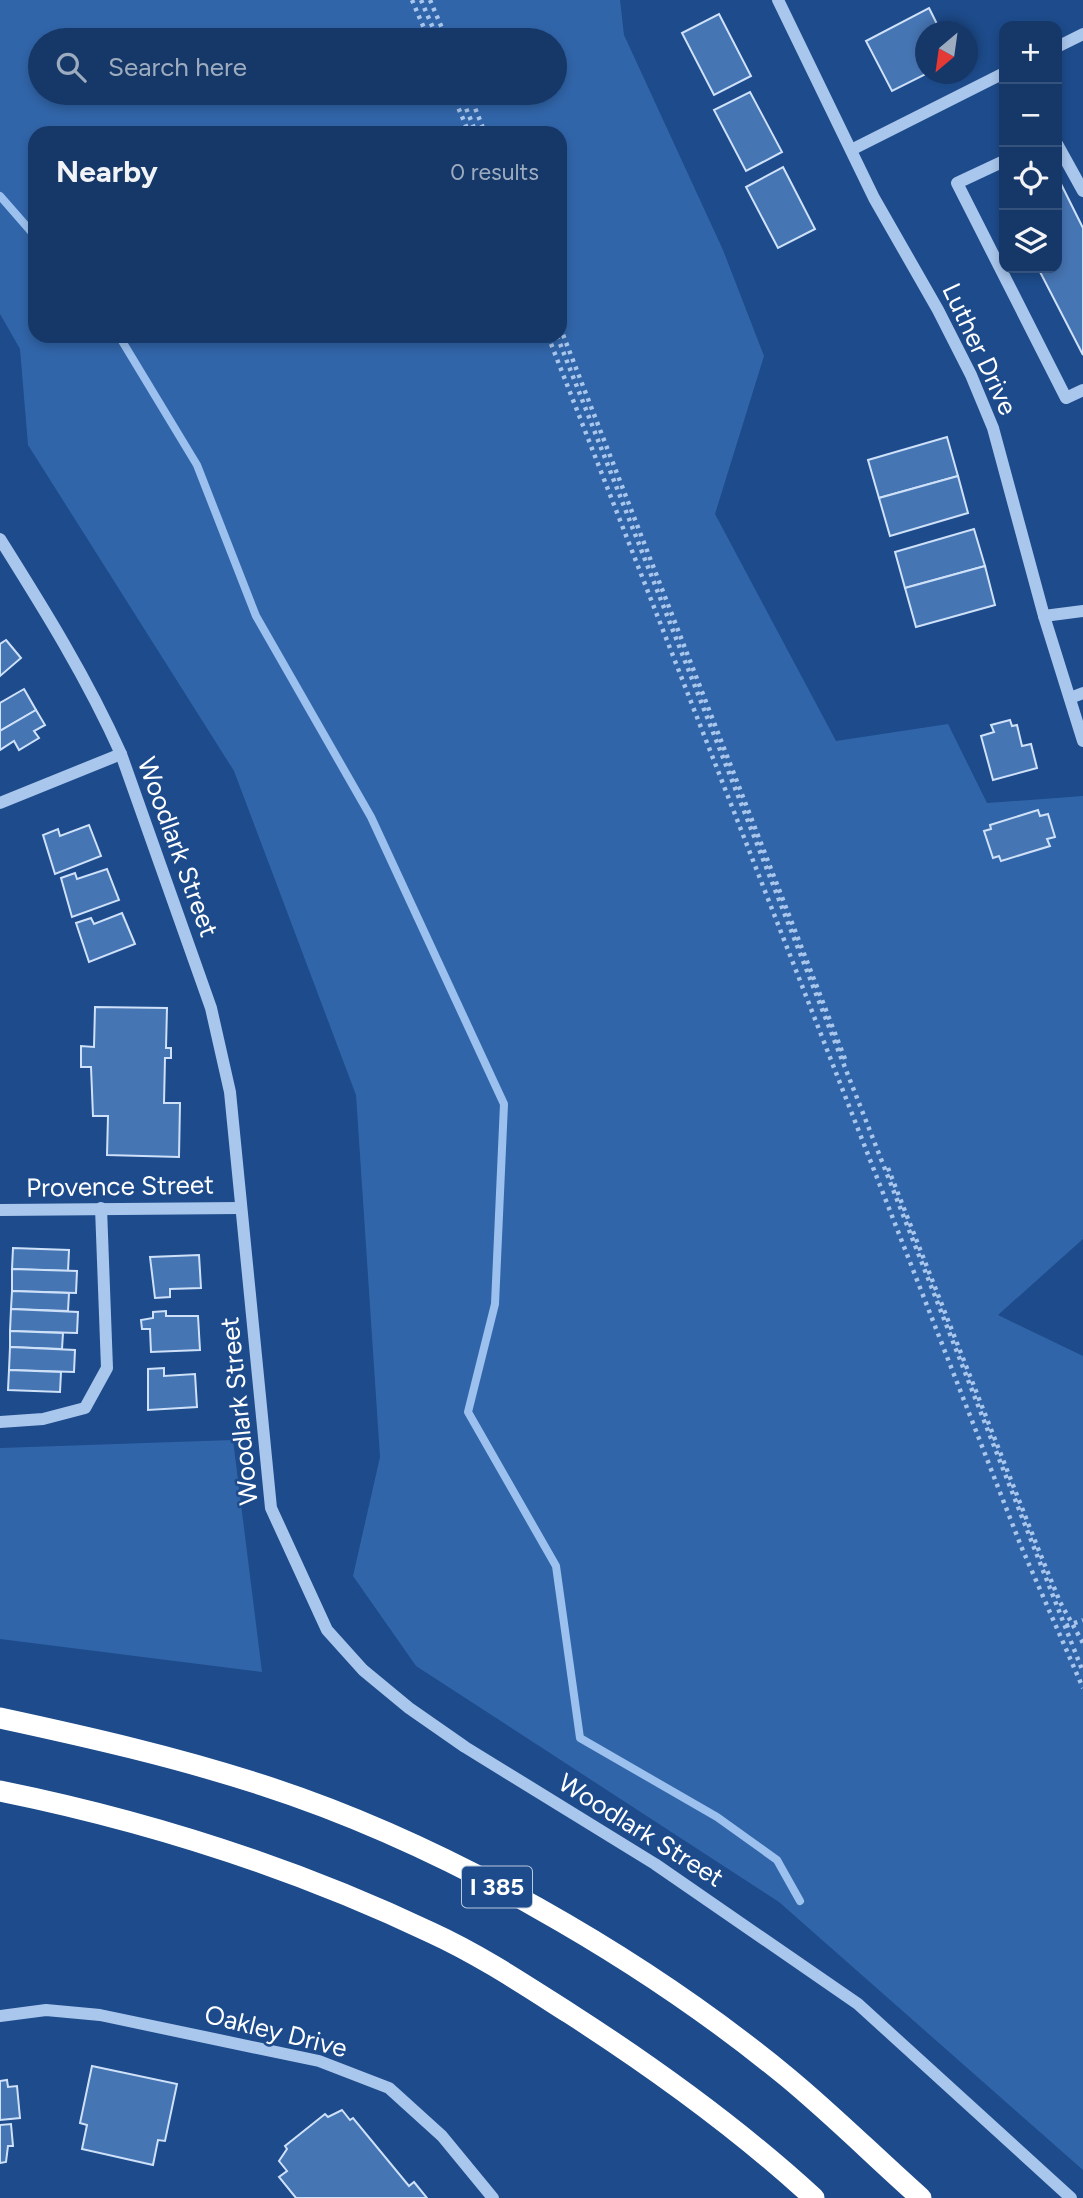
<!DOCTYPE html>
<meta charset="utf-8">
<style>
:root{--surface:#163868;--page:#234371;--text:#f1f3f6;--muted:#9eacc0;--line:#35527c}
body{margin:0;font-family:Figtree,sans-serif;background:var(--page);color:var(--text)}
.controls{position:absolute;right:21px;top:21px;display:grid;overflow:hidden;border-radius:14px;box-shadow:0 4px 10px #0003}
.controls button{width:63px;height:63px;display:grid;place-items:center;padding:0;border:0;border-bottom:2px solid var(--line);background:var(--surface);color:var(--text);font:35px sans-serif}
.compass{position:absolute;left:915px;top:21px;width:63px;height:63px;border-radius:50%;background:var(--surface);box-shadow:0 4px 10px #0003;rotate:209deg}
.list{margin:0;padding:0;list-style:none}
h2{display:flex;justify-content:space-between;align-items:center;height:91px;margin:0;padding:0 28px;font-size:30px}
h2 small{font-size:23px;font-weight:400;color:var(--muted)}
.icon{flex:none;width:38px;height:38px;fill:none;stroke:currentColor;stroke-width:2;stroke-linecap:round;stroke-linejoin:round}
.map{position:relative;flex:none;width:1083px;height:2198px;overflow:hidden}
.search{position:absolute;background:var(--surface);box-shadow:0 4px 10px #0003;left:28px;top:28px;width:539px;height:77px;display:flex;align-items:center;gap:18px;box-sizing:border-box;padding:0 24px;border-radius:38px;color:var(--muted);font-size:26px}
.panel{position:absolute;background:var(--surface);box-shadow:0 4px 10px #0003;left:28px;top:126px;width:539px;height:217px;border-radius:21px}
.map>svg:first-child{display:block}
</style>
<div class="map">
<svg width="1083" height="2198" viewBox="0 0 1083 2198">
<rect width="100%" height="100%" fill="#1d4b8b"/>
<g fill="#3165a9" fill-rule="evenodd">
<path d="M 0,0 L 620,0 L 624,35 L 723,250 L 764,356 L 715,514 L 836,741 L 948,724 L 987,803 L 1083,796 L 1083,1239 L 998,1315 L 1083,1356 L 1083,2170 L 779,1902 L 416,1666 L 353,1576 L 380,1457 L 356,1095 L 234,771 L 28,445 L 20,349 L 0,314 ZM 40,40 L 555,40 L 555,93 L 40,93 ZM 35,133 L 560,133 L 560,336 L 35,336 Z"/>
<path d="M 233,1440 L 262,1672 L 0,1639 L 0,1448 Z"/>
</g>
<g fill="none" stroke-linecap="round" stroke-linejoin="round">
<g stroke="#9cc1ee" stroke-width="8">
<path d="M 0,196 L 35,236"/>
<path d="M 119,336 L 197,465 L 256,616 L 371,817 L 504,1104 L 495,1304 L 468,1412 L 556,1566 L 580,1738 L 717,1817 L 777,1860 L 800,1901"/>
</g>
</g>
<g fill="#4675b3" stroke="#cee1f9" stroke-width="2">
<path d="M 929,8 L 941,32 L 926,32 L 926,74 L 892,91 L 866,41 Z"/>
<path d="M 719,14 L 751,76 L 714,95 L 682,33 Z"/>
<path d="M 750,92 L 782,152 L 746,171 L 714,110 Z"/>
<path d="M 783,167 L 815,229 L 778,248 L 746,187 Z"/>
<path d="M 1057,176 L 1083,228 L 1083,355 L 1038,268 L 1057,268 Z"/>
<path d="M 947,437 L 958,476 L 879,498 L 868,460 Z"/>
<path d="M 958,476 L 968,513 L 890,536 L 879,498 Z"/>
<path d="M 974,529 L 985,566 L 905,588 L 895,552 Z"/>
<path d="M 985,566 L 995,605 L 916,627 L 905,588 Z"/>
<path d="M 6,640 L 21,658 L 0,676 L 0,644 Z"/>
<path d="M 24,689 L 36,710 L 0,731 L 0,703 Z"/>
<path d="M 36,710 L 45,725 L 34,731 L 39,738 L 19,750 L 14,741 L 0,750 L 0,731 Z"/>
<path d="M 1010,720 L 1012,726 L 1017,725 L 1022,746 L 1031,744 L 1037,768 L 993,780 L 981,736 L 994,732 L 991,725 Z"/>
<path d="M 1038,810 L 1040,816 L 1048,814 L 1055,837 L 1047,839 L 1050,846 L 1001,861 L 999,856 L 993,858 L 984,831 L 991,829 L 990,825 Z"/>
<path d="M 89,825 L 101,856 L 55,874 L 43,835 L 58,829 L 60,836 Z"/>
<path d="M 107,869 L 119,900 L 72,917 L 61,878 L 75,873 L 77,879 Z"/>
<path d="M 122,913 L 135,944 L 89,962 L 76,923 L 91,918 L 94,924 Z"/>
<path d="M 95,1007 L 167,1008 L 166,1048 L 171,1048 L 171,1058 L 165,1058 L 164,1103 L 180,1103 L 179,1157 L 107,1155 L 108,1116 L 93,1116 L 91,1067 L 81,1067 L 81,1046 L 94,1047 Z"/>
<path d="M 13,1248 L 69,1250 L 68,1271 L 12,1269 Z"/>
<path d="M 199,1255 L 201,1288 L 170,1289 L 170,1297 L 155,1298 L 150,1257 Z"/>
<path d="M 12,1269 L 77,1271 L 76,1293 L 12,1291 Z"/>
<path d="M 12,1291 L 69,1293 L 68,1311 L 11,1309 Z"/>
<path d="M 11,1309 L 78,1312 L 77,1333 L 10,1331 Z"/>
<path d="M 166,1311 L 166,1316 L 198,1316 L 200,1350 L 151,1352 L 150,1329 L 142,1329 L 141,1320 L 153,1318 L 153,1312 Z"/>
<path d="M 10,1331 L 63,1333 L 62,1349 L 10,1347 Z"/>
<path d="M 10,1347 L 75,1350 L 74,1372 L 9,1370 Z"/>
<path d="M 164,1368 L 164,1376 L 195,1374 L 197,1407 L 148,1410 L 148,1369 Z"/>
<path d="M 9,1370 L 61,1372 L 60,1392 L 8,1390 Z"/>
<path d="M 92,2066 L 177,2084 L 165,2141 L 158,2140 L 153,2165 L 82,2149 L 87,2125 L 80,2123 Z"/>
<path d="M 7,2080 L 8,2087 L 17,2086 L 20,2118 L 0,2120 L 0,2081 Z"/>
<path d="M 342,2110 L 350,2120 L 353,2118 L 409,2186 L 414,2182 L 427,2198 L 296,2198 L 279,2177 L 287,2171 L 279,2161 L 287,2149 L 285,2146 L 325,2114 L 328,2117 Z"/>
<path d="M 11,2124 L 13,2146 L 8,2146 L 6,2162 L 0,2163 L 0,2125 Z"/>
</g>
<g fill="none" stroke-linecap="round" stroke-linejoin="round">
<g stroke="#a9c6ec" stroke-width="4.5" stroke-dasharray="3.5 5" stroke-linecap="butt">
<path d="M 412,0 L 429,40"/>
<path d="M 421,0 L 438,40"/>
<path d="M 430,0 L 447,40"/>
<path d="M 452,93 L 469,133"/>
<path d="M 460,93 L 476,133"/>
<path d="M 469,93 L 485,133"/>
<path d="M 560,327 L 845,1059"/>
<path d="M 548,336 L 1021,1546 L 1083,1688"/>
<path d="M 557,336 L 1083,1672"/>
<path d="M 888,1168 L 1037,1546 L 1060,1602 L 1083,1643"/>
<path d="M 1066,1626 L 1083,1620"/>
</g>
<g stroke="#a9c6ec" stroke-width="12">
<path d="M 778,0 L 874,198 L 938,310 L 971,375 L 993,428 L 1044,616 L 1083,741"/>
<path d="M 1057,47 L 1083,34"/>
<path d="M 1057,144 L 1083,191"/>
<path d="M 853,149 L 1004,73"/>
<path d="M 1004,161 L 957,183 L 1066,398 L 1083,390"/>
<path d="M 0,539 C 44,609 87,678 121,754 L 211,1008 L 230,1092 L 271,1508 L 327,1630 L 363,1670 L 409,1708 L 465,1747 L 655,1864 L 858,2004 L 1071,2198"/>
<path d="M 1044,616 L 1083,611"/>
<path d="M 1070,698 L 1083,693"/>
<path d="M 0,803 L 121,754"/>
<path d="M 0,1210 L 240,1208"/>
<path d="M 0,1422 L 43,1419 L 85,1408 L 107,1368 L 101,1208"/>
<path d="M 0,2016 L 46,2010 L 100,2015 L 319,2061 L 389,2088 L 442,2136 L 493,2198"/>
</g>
<g stroke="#fff" stroke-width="21">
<path d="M 0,1718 C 88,1737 176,1757 262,1785 C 442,1843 641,1957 787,2077 C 833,2115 876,2158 921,2198"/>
<path d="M 0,1791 C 148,1821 295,1868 432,1933 C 480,1955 525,1985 569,2013 C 656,2069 738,2128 814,2198"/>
</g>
</g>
<g text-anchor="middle" stroke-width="5" stroke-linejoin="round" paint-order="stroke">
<rect fill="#1d4b8b" stroke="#bbc9dc" stroke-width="2" x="462" y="1866.5" width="70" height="41" rx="5"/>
<g font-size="24" font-weight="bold" fill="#fff">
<text x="497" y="1895">I 385</text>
</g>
<g font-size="26" fill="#fff" stroke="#1d4b8b">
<text transform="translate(980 349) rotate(65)" y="9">Luther Drive</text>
<text transform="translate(178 847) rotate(70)" y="9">Woodlark Street</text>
<text transform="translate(120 1186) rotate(-1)" y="9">Provence Street</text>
<text transform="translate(239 1411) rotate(-96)" y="9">Woodlark Street</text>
<text transform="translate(641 1830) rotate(32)" y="9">Woodlark Street</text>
<text transform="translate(276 2031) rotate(14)" y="9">Oakley Drive</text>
</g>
</g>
</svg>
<div class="controls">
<button>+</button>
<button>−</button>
<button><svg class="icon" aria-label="locate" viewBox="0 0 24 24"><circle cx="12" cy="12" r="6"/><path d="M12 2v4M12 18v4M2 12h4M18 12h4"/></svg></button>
<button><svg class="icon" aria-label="layers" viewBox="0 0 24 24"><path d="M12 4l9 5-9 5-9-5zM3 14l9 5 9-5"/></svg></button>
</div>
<svg class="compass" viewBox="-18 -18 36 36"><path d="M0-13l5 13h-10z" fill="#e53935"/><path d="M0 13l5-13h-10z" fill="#9eacc0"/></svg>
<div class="search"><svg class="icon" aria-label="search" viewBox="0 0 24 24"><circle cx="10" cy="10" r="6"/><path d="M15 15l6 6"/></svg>Search here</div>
<section class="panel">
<h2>Nearby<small>0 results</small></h2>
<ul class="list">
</ul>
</section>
</div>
